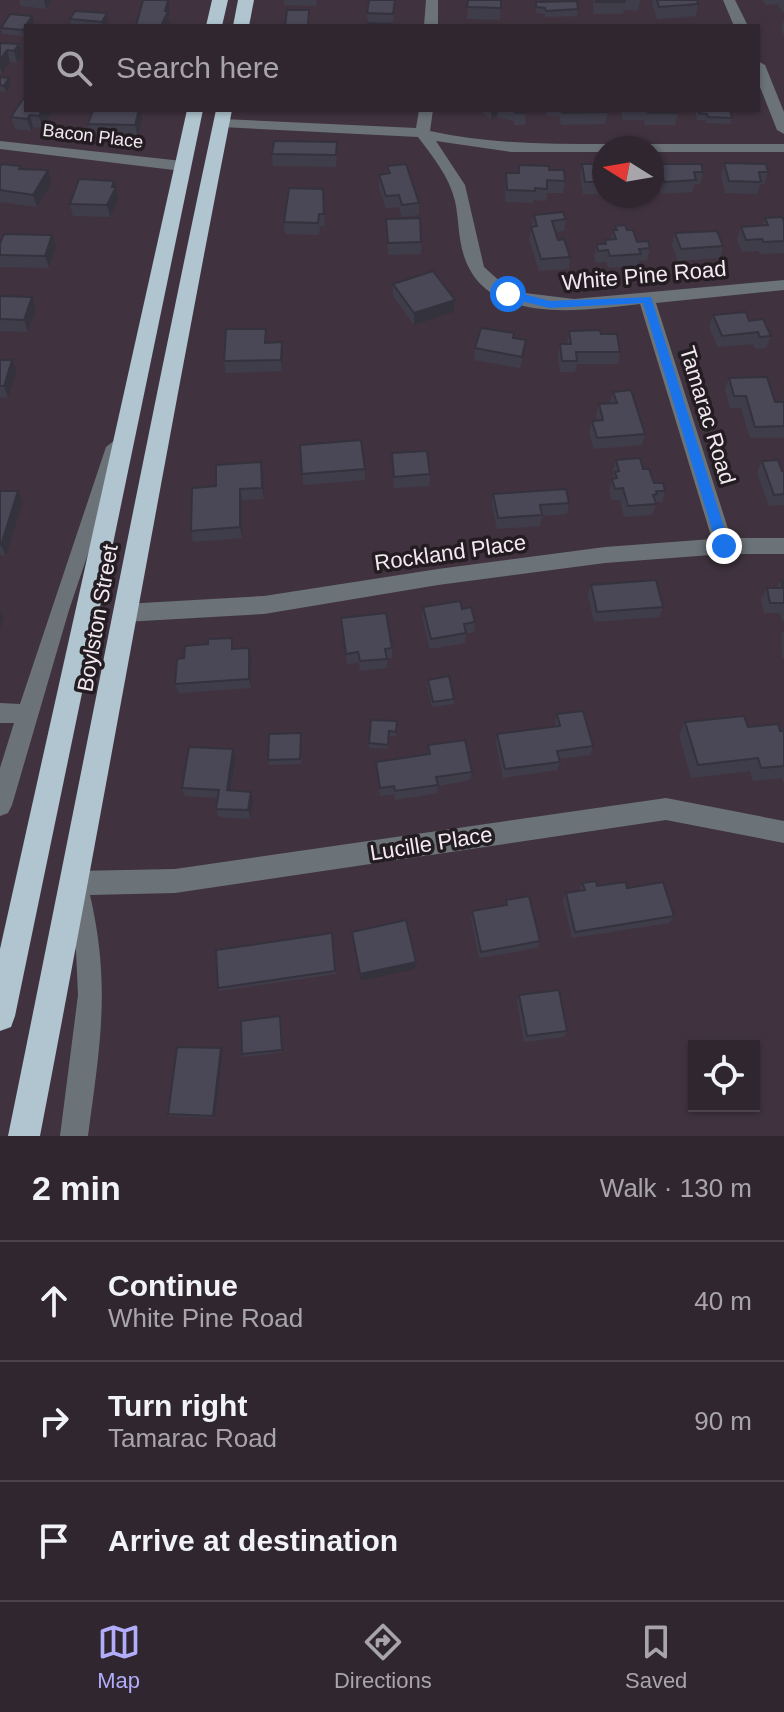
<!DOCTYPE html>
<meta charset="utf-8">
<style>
:root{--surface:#30262f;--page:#382e37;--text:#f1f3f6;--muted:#a8a5aa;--line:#4b434b;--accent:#b1adfa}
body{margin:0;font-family:Arial,sans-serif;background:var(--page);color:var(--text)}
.controls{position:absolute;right:24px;bottom:24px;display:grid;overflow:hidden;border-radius:0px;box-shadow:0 2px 6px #0004}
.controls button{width:72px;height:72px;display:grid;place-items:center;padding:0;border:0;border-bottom:2px solid var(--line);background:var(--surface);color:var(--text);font:40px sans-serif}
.compass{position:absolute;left:592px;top:136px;width:72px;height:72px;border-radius:50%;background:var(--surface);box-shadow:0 2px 6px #0004;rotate:281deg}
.stop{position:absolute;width:24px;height:24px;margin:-18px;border:6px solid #1a73e8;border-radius:50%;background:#fff}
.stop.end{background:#1a73e8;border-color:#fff;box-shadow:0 2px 8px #0008}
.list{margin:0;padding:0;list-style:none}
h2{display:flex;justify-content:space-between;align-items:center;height:104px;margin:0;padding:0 32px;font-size:34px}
h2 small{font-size:26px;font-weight:400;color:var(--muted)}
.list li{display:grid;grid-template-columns:52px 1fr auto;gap:24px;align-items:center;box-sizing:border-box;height:120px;padding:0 32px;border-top:2px solid var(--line)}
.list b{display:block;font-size:30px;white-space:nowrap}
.list p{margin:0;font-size:26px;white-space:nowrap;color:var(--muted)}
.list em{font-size:26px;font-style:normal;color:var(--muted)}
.icon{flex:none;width:44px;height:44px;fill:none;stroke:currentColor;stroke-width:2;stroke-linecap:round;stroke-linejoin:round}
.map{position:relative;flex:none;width:784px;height:1136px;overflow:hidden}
.search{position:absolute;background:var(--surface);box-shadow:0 2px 6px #0004;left:24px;right:24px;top:24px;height:88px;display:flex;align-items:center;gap:20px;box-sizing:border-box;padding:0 28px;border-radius:0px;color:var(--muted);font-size:30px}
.sheet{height:464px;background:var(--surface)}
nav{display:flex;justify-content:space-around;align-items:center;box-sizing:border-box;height:112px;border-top:2px solid var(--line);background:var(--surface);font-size:22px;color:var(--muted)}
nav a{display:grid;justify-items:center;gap:4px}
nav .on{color:var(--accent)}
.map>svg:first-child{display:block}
</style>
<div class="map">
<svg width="784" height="1136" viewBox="0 0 784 1136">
<rect width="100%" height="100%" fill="#40333f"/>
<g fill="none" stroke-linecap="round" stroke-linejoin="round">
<g fill="#6b7378" fill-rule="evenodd">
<path d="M 426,0 L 438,0 L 438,26 L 424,26 Z"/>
<path d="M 723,0 L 735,0 L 748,26 L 734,26 Z"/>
<path d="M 758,61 L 765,65 L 784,112 L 784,134 L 777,130 L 758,82 Z"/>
<path d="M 419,110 L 433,110 L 430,131 C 488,144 545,144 604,144 L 611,148 L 604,148 L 604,152 L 511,152 L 436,141 L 465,185 L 484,267 L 504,285 L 517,292 L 574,299 L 784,280 L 784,290 L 656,303 L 731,538 L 784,538 L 784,554 L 724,554 L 605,563 L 438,585 L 264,614 L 124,622 L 117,619 L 114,613 L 117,607 L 124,604 L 264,596 L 438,569 L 605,547 L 712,539 L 640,304 C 584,310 487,327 464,256 C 458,238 459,219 455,201 C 449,176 433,157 418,137 L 222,127 L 215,123 L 222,119 L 416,128 Z"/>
<path d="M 0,141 L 182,161 L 189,166 L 182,171 L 0,149 Z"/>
<path d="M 649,144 L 784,144 L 784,152 L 652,152 L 652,148 L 642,148 Z"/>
<path d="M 115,440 L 124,447 L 69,610 L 12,805 L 8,813 L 0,816 L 0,768 L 14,723 L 0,723 L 0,703 L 20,704 L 106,447 Z"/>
<path d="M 666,798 L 784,821 L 784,843 L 666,820 L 175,893 L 90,895 C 111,986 100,1045 88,1136 L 60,1136 L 78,995 L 76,951 L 63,883 L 66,875 L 75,871 L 175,869 Z"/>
</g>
<g fill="#b0c5d0" fill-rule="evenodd">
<path d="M 212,0 L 228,0 L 222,26 L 206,26 Z"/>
<path d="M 238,0 L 254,0 L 249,26 L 233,26 Z"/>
<path d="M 187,110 L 203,110 L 15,1016 L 11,1027 L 0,1031 L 0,949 Z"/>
<path d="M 216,110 L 232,110 C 165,451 106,794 40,1136 L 8,1136 C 78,794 143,451 216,110 Z"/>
</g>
</g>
<g fill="#403d4b">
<path d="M 19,0 L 52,0 L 46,9 L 21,6 Z"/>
<path d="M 284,0 L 317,0 L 316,6 L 284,5 Z"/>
<path d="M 395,0 L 393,26 L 368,26 L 367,13 Z"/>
<path d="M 468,0 L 501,0 L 500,20 L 467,19 Z"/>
<path d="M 594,0 L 640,0 L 638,11 L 624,10 L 623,14 L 594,14 L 593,7 Z"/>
<path d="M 653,0 L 697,0 L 698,4 L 696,16 L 657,19 L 652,3 Z"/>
<path d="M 762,0 L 784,0 L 784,14 L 777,4 L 766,5 Z"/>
<path d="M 536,2 L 578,9 L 577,16 L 545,17 L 545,14 L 536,13 Z"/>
<path d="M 70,19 L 109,19 L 105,26 L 71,25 Z"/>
<path d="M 784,19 L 784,36 L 781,29 Z"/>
<path d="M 34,22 L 31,26 L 26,26 L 24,36 L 2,34 L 1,28 Z"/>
<path d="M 0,43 L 19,44 L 22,55 L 17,63 L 10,62 L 2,74 L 0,74 Z"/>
<path d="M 0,77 L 11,84 L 6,92 L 0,91 Z"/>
<path d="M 26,110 L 50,110 L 51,114 L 42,128 L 33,127 L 31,131 L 15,129 L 11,117 Z"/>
<path d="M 478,110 L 526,110 L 525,125 L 514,125 L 514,121 L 497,117 L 491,119 Z"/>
<path d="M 546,110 L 607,110 L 608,112 L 605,124 L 561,125 L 559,116 L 547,116 Z"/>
<path d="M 621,110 L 677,110 L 678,113 L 675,125 L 645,125 L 644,120 L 623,120 Z"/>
<path d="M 695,110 L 730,110 L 732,118 L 730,124 L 706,123 L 706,120 L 697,120 Z"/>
<path d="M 142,120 L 138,137 L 91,136 L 88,124 Z"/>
<path d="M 337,142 L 336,167 L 273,166 L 272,154 Z"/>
<path d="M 724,163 L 768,172 L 764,184 L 760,184 L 757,194 L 725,193 L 721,175 Z"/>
<path d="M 582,164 L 604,169 L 604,194 L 583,194 L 580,176 Z"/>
<path d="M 660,164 L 703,172 L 700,184 L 695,184 L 692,192 L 661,194 L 657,176 Z"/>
<path d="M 519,165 L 549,170 L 565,181 L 563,193 L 547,193 L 546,201 L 534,200 L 533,203 L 505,202 L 506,173 L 518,173 Z"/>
<path d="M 20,166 L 21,169 L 52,182 L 37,207 L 0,202 L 0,167 Z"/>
<path d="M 387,166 L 419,203 L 419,215 L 402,217 L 399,207 L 386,208 L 379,187 L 379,175 L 387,174 Z"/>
<path d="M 114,181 L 119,199 L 110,217 L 73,216 L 70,204 Z"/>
<path d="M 323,189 L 325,226 L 320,226 L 319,235 L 285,234 L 284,222 Z"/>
<path d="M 534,215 L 566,219 L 564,231 L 556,232 L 558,240 L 570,257 L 569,269 L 539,271 L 529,239 Z"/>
<path d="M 765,218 L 784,221 L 784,253 L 760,254 L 758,251 L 742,252 L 737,239 L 741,227 L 763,225 Z"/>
<path d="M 386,219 L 421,242 L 421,254 L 388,255 Z"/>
<path d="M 615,226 L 627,230 L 637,242 L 650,248 L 647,260 L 639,261 L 638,266 L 608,268 L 606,262 L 596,263 L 594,256 L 597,244 L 604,244 L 605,240 L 611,239 Z"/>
<path d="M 675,233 L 723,246 L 720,258 L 678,261 L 672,245 Z"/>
<path d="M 0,243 L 56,247 L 49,268 L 0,267 Z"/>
<path d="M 393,284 L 455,300 L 454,312 L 414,325 L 393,296 Z"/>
<path d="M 0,296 L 36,309 L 28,332 L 0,331 Z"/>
<path d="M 713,315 L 749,321 L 771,336 L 766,348 L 755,349 L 753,344 L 718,347 L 709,327 Z"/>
<path d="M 569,331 L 601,334 L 620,352 L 618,364 L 577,364 L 575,372 L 560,372 L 558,356 L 560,344 L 567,344 Z"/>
<path d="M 513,338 L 524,352 L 520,368 L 474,360 L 475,348 Z"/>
<path d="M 282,342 L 283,354 L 282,371 L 226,373 L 224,361 L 268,343 Z"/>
<path d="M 0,360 L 17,372 L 8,398 L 0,397 Z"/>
<path d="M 729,378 L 775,402 L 784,402 L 784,438 L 750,438 L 741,408 L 730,408 L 725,389 Z"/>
<path d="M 613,392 L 645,434 L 642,445 L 594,449 L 589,432 L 592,421 L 597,420 L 596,416 L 599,404 L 610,403 Z"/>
<path d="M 300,445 L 365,469 L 365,480 L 303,485 Z"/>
<path d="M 392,453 L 430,474 L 429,486 L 394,488 Z"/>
<path d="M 616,460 L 643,469 L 654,483 L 665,491 L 662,502 L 655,502 L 656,504 L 652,515 L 624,517 L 620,500 L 612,500 L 609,490 L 614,474 L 613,471 Z"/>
<path d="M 762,461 L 782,471 L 784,471 L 784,505 L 769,506 L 757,472 Z"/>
<path d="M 261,462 L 264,499 L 242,500 L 242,538 L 193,542 L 191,531 L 216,486 Z"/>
<path d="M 0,491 L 23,502 L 6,556 L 0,555 Z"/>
<path d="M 493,494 L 569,503 L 567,514 L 542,516 L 540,526 L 497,529 L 492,505 Z"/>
<path d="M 781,580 L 784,580 L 784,621 L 782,621 L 780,613 L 764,613 L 761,599 L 767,588 L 777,588 Z"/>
<path d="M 591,585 L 663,607 L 659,617 L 594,622 L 588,595 Z"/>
<path d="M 423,607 L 462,609 L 475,622 L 474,632 L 466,634 L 465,643 L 430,649 L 422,617 Z"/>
<path d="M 341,618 L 392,648 L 392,658 L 387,659 L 387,668 L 360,671 L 359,662 L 347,664 Z"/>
<path d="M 784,630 L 784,659 L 782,659 L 781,635 Z"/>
<path d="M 249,648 L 252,658 L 251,688 L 179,693 L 175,684 L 184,658 L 234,649 Z"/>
<path d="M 428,680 L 454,699 L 454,704 L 432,707 L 427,685 Z"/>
<path d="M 557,714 L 593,746 L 590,755 L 559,759 L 560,762 L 557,770 L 503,778 L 496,743 L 497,734 L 555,726 L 555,724 Z"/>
<path d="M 397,721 L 396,736 L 389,736 L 388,749 L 369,748 L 369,743 Z"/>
<path d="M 685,722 L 784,731 L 784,785 L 782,778 L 753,781 L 750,771 L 691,778 L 679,735 Z"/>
<path d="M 301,733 L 301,764 L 269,765 L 268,760 Z"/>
<path d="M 428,745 L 472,772 L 470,780 L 438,786 L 437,793 L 395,800 L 394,794 L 380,796 L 376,762 L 428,754 Z"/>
<path d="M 233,749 L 236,758 L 231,791 L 253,800 L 251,819 L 219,817 L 216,809 L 218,798 L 185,796 L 182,788 Z"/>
<path d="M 582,883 L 597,886 L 627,888 L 674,916 L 669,923 L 572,938 L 563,901 L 566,893 L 579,891 Z"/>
<path d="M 506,900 L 540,941 L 537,948 L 479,958 L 471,918 L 472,911 L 504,905 Z"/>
<path d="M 332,933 L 336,974 L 219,991 L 218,988 Z"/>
<path d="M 519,995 L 567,1031 L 564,1037 L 524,1042 L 517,1001 Z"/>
<path d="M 281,1019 L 283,1052 L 243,1057 L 242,1054 Z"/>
<path d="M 221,1048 L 223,1051 L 215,1118 L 170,1116 L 168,1114 Z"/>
</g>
<g fill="#34323d">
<path d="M 44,0 L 52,0 L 46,9 Z"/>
<path d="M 168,0 L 170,11 L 168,17 L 170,23 L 168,26 L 161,26 Z"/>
<path d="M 107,13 L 109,19 L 105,26 L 103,26 L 102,22 Z"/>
<path d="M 32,16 L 34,22 L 31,26 L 26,26 L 26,33 L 24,36 L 23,30 Z"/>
<path d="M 19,44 L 22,55 L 17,63 L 14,51 Z"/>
<path d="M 7,50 L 10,62 L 2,74 L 0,68 L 0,60 Z"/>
<path d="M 9,78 L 11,84 L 6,92 L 4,86 Z"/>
<path d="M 42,110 L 50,110 L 51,114 L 42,128 L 39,116 Z"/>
<path d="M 139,110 L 140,110 L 142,120 L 138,137 L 135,125 Z"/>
<path d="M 492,110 L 498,110 L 497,117 L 491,119 Z"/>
<path d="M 30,115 L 33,127 L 31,131 L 27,119 Z"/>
<path d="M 48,170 L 52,182 L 37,207 L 33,195 Z"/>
<path d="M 114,181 L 119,199 L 110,217 L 107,205 Z"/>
<path d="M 52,235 L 56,247 L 49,268 L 45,256 Z"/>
<path d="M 32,297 L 36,309 L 28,332 L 24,320 Z"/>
<path d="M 455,300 L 454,312 L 414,325 L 414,313 Z"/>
<path d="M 282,342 L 283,354 L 282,371 L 281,360 Z"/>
<path d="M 12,360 L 17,372 L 8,398 L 4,386 Z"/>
<path d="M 261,462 L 263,473 L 264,499 L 262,488 Z"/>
<path d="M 240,489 L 242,500 L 242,538 L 240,527 Z"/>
<path d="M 18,491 L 23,502 L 6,556 L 1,545 Z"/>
<path d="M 0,610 L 4,617 L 0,629 Z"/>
<path d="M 249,648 L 252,658 L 251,688 L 249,679 Z"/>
<path d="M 233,749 L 236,758 L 229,799 L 227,790 Z"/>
<path d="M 251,792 L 253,800 L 251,819 L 248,810 Z"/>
<path d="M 416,962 L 415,969 L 361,981 L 360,974 Z"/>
<path d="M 221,1048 L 223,1051 L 215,1118 L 213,1116 Z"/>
</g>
<g fill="#4a4757" stroke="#34323d" stroke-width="2">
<path d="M 143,0 L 168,0 L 165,11 L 168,11 L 161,26 L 136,26 Z"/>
<path d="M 369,0 L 395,0 L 393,14 L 367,13 Z"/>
<path d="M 468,0 L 501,0 L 501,8 L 467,7 Z"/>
<rect x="596" y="0" width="29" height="2"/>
<path d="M 657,0 L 697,0 L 698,4 L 659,7 Z"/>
<path d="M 577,1 L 578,9 L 546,11 L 545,8 L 536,7 L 536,2 Z"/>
<path d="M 287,10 L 309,10 L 308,26 L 285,26 Z"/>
<path d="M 75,11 L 107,13 L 102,22 L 70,19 Z"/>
<path d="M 10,14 L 32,16 L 23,30 L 1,28 Z"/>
<path d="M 368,23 L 392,24 L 392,26 L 368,26 Z"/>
<path d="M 0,43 L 19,44 L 14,51 L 7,50 L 0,60 Z"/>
<path d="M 0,77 L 9,78 L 4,86 L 0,85 Z"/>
<path d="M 26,98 L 26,110 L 42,110 L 39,116 L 30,115 L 27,119 L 11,117 L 23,99 Z"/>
<path d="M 93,110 L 139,110 L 135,125 L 88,124 Z"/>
<rect x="515" y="110" width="11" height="3"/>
<path d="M 562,110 L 607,110 L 608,112 L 562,113 Z"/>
<path d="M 647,110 L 677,110 L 678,113 L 648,113 Z"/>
<path d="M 698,110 L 730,110 L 732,118 L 708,117 L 707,114 L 699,113 Z"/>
<path d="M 274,141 L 337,142 L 336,155 L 272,154 Z"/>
<path d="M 724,163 L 766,164 L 768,172 L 759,172 L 761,182 L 729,181 Z"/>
<path d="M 2,164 L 20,166 L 19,169 L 48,170 L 33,195 L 0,190 L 0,167 Z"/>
<path d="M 406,164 L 419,203 L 402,205 L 399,195 L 386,196 L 379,175 L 390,173 L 387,166 Z"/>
<path d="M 582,164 L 602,164 L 604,169 L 604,182 L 585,182 Z"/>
<path d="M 660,164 L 701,164 L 703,172 L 694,172 L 696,180 L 664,182 Z"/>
<path d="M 519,165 L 549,166 L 549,170 L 564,170 L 565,181 L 547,180 L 547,189 L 535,188 L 535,191 L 507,190 L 506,173 L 519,173 Z"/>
<path d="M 79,179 L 114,181 L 112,187 L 116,187 L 107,205 L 70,204 Z"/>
<path d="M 289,188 L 323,189 L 324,214 L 319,214 L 318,223 L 284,222 Z"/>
<path d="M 563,212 L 566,219 L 552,221 L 558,240 L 564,239 L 570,257 L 541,259 L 531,227 L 537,226 L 534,215 Z"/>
<path d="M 782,217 L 784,221 L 784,241 L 764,242 L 762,239 L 746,240 L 741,227 L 768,225 L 765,218 Z"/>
<path d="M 420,218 L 421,242 L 388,243 L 386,219 Z"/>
<path d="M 625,225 L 627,230 L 633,230 L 637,242 L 648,241 L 650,248 L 639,249 L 641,254 L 610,256 L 608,250 L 598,251 L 597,244 L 606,244 L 605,240 L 616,239 L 613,230 L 617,230 L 615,226 Z"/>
<path d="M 717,231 L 723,246 L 681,249 L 675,233 Z"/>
<path d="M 4,234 L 52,235 L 45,256 L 0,255 L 0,243 Z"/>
<path d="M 433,271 L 455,300 L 414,313 L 393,284 Z"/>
<path d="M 0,296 L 32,297 L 24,320 L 0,319 Z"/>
<path d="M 746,312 L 749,321 L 763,319 L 771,336 L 760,337 L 758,332 L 722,336 L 713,315 Z"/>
<path d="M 481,328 L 514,333 L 513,338 L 526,340 L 522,357 L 475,348 Z"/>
<path d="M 226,329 L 266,329 L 265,343 L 282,342 L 281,360 L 224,361 Z"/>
<path d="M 600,330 L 601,334 L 617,334 L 620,352 L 576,352 L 577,361 L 562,361 L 560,344 L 571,344 L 569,331 Z"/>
<path d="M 0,360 L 12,360 L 4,386 L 0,386 Z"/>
<path d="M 767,377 L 775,402 L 784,402 L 784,426 L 755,427 L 746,396 L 734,396 L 729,378 Z"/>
<path d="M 631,390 L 645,434 L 597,438 L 592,421 L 603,420 L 599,404 L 617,403 L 613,392 Z"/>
<path d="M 361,440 L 365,469 L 302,474 L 300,445 Z"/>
<path d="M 427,451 L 430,474 L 394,477 L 392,453 Z"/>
<path d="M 640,458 L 643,469 L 649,469 L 654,483 L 663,483 L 665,491 L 656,491 L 657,494 L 653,495 L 656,504 L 628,506 L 623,488 L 615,489 L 612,479 L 617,478 L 615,472 L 619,471 L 616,460 Z"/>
<path d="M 778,460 L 782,471 L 784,471 L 784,494 L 774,495 L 762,461 Z"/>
<path d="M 261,462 L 262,488 L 240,489 L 240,527 L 191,531 L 192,488 L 216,486 L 216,465 Z"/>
<path d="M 566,489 L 569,503 L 540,505 L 542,515 L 498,518 L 493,494 Z"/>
<path d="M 0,491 L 18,491 L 1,545 L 0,545 Z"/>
<path d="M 656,580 L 663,607 L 597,612 L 591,585 Z"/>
<path d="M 781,580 L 784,580 L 784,603 L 770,603 L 767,588 L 783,588 Z"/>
<path d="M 460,601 L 462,609 L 471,607 L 475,622 L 464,624 L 466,633 L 431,639 L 423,607 Z"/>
<path d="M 386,613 L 392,648 L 385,649 L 387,659 L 360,661 L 358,652 L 346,654 L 341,618 Z"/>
<path d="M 232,638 L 232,649 L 249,648 L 249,679 L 175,684 L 177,659 L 184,658 L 185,646 L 208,644 L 208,639 Z"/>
<path d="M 449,676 L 454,699 L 433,702 L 428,680 Z"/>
<path d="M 583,711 L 593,746 L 557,751 L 560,762 L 505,769 L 497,734 L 560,726 L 557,714 Z"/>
<path d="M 744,716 L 748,727 L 778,724 L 780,731 L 784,731 L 784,766 L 761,768 L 758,758 L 698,765 L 685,722 Z"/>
<path d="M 371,720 L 397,721 L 396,732 L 389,731 L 388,745 L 369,743 Z"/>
<path d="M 301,733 L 300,759 L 268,760 L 269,734 Z"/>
<path d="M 465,740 L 472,772 L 436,777 L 438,785 L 395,791 L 394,786 L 380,788 L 376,762 L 430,754 L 428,745 Z"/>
<path d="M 189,747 L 233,749 L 227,790 L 251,792 L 248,810 L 216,809 L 219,790 L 182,788 Z"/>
<path d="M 596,881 L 597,886 L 626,882 L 627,888 L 663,882 L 674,916 L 575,932 L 566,893 L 585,890 L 582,883 Z"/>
<path d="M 529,896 L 540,941 L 481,952 L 472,911 L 507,905 L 506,900 Z"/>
<path d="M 406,920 L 416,962 L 360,974 L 352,932 Z"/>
<path d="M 332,933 L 335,971 L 218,988 L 216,950 Z"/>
<path d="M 559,990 L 567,1031 L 527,1036 L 519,995 Z"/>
<path d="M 280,1016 L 282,1050 L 242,1054 L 241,1021 Z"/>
<path d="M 177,1047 L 221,1048 L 213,1116 L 168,1114 Z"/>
</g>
<path fill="#1a73e8" d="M 508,290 L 550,301 L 651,297 L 730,546 L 728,549 L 719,549 L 717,546 L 643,303 L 550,308 L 504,297 L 503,294 Z"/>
<g text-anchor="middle" stroke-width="7" stroke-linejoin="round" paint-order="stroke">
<g font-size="18" fill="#f2e9f1" stroke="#231d22">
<text transform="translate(93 136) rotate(7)" y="6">Bacon Place</text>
</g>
<g font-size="22" fill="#f2e9f1" stroke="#231d22">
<text transform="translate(644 275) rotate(-5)" y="8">White Pine Road</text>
<text transform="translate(708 415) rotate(73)" y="8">Tamarac Road</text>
<text transform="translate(450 552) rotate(-8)" y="8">Rockland Place</text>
<text transform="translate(97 618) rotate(-80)" y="8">Boylston Street</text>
<text transform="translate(431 843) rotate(-9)" y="8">Lucille Place</text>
</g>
</g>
</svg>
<div class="controls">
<button><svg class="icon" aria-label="locate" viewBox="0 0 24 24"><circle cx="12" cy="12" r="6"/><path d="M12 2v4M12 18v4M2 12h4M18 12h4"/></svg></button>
</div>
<svg class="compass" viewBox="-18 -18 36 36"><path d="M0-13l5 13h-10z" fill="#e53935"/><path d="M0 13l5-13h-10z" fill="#a8a5aa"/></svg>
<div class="stop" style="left:508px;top:294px"></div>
<div class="stop end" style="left:724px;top:546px"></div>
<div class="search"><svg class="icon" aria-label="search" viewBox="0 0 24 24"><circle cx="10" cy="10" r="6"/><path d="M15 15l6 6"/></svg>Search here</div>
</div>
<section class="sheet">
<h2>2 min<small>Walk · 130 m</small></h2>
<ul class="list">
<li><svg class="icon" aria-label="ahead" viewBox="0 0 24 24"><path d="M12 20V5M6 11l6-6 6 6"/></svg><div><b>Continue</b><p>White Pine Road</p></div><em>40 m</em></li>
<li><svg class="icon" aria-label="right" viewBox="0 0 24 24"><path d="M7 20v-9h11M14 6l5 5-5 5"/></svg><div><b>Turn right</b><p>Tamarac Road</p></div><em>90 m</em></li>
<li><svg class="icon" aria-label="arrive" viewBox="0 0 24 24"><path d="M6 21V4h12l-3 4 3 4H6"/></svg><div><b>Arrive at destination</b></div></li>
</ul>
</section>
<nav>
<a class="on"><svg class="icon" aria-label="map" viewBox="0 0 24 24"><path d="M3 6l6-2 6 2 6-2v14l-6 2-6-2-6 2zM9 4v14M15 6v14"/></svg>Map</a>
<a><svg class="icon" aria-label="directions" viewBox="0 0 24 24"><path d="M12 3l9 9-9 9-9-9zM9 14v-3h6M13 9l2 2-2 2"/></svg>Directions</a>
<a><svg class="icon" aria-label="saved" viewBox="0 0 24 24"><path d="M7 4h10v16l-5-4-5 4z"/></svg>Saved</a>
</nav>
